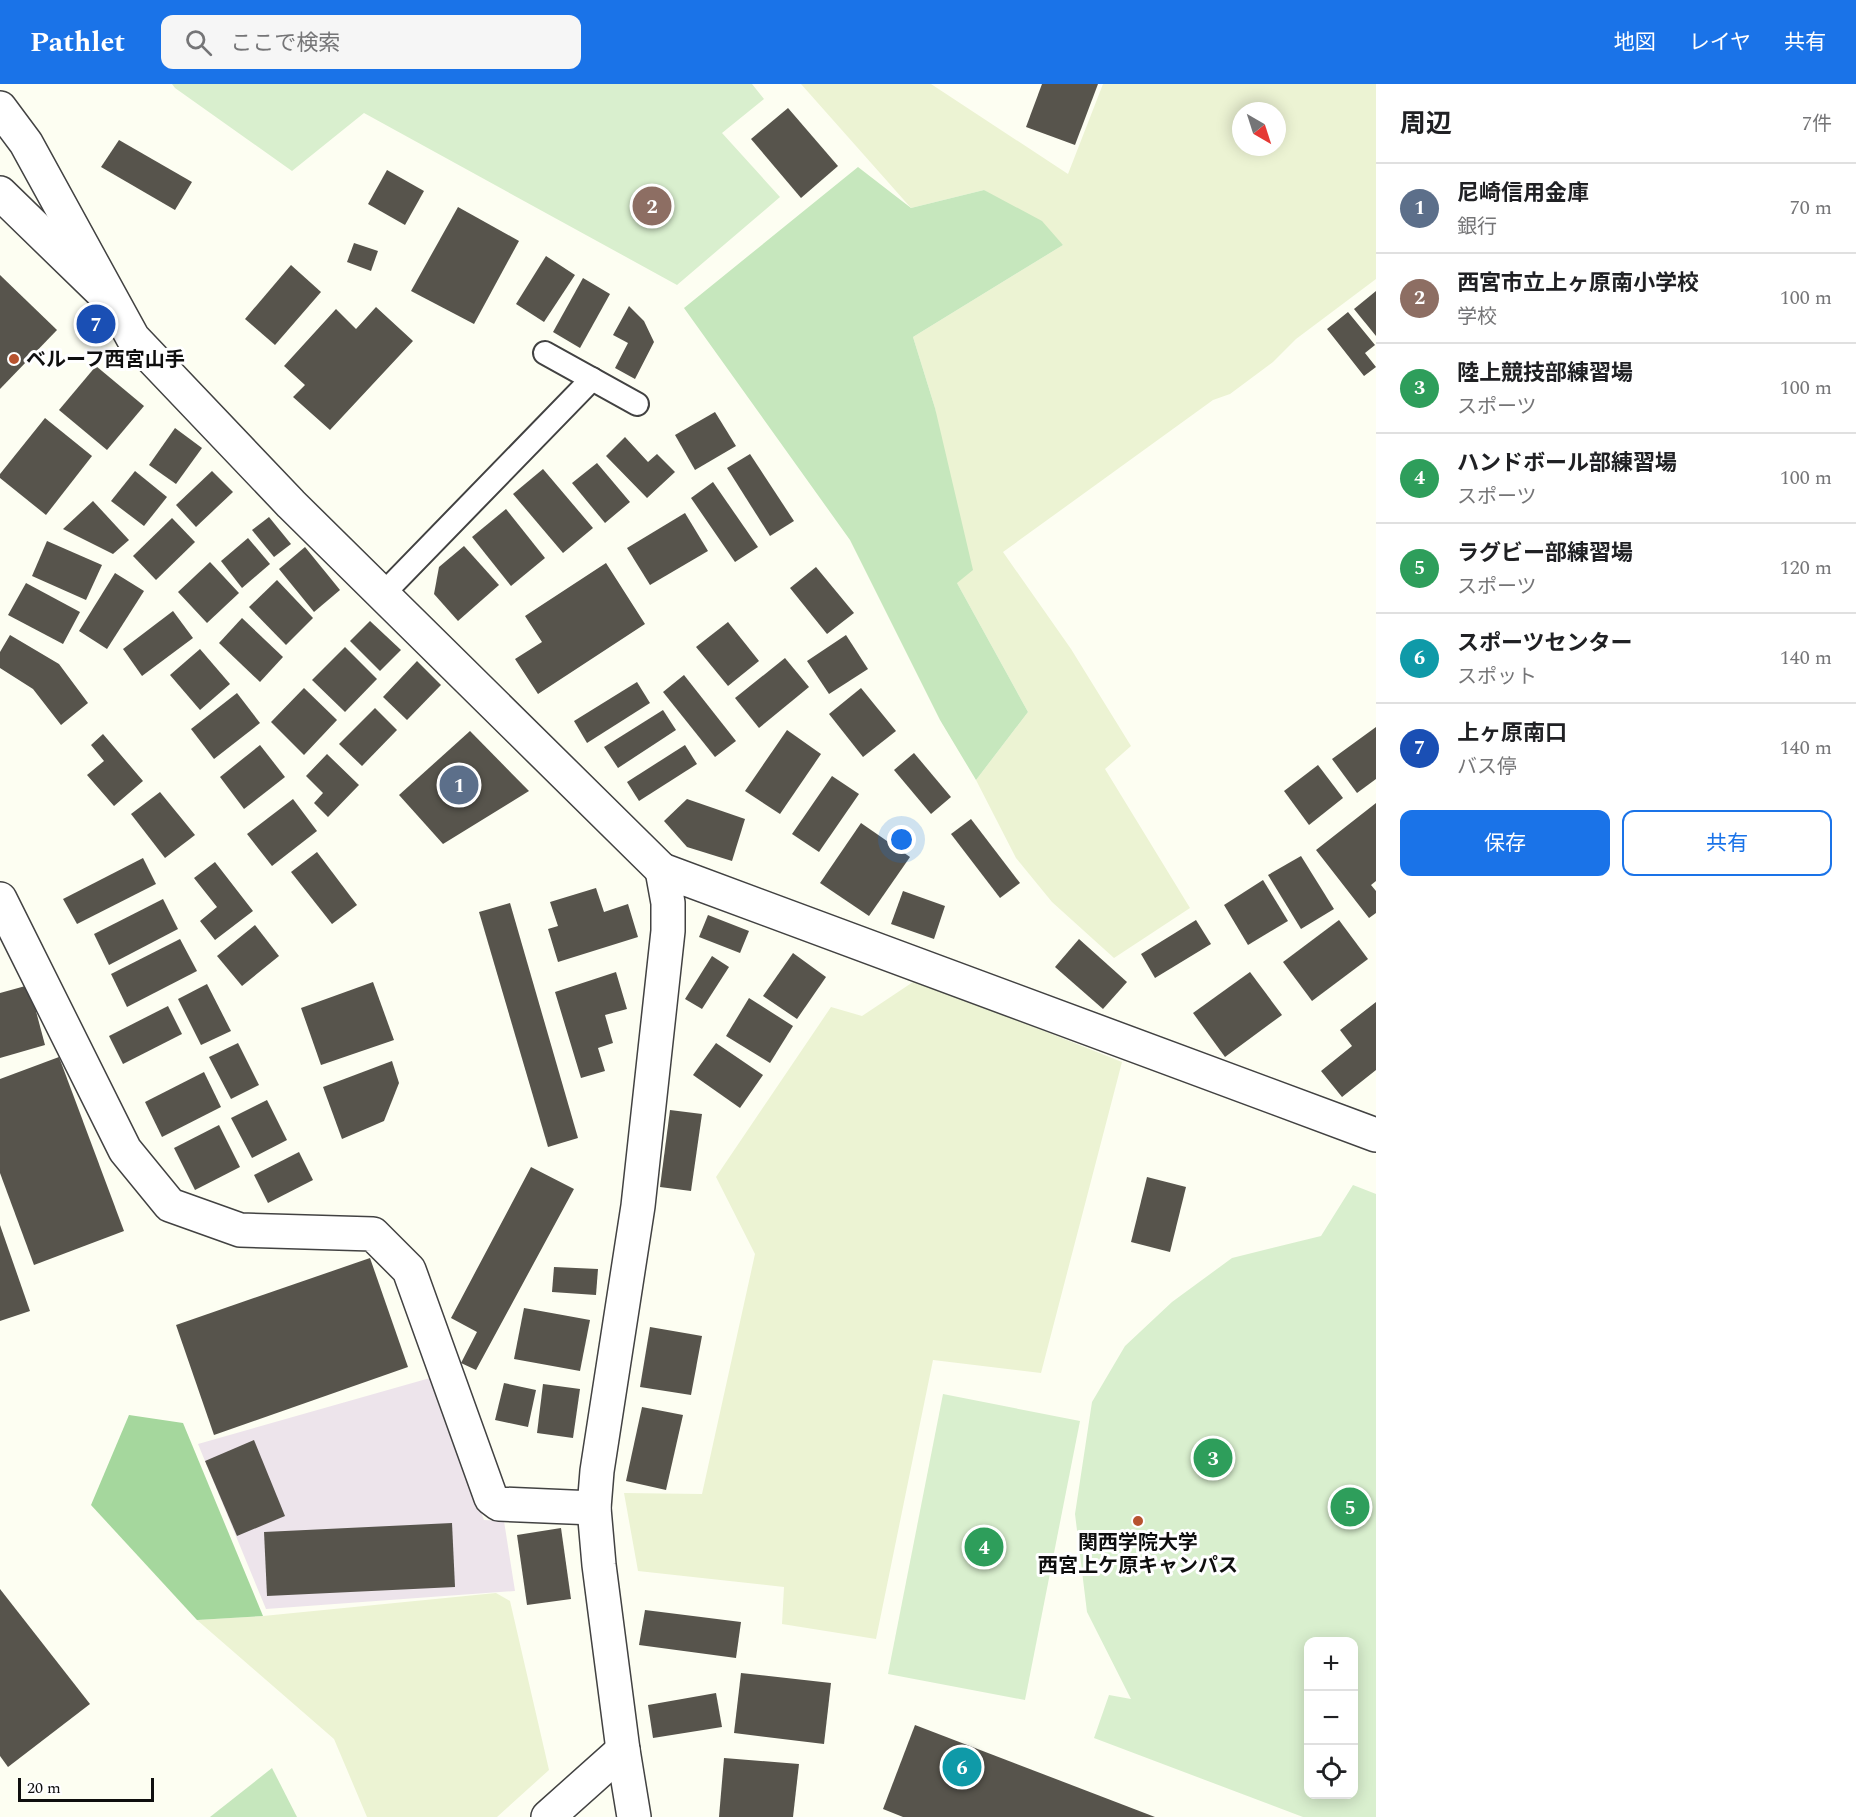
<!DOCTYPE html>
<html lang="ja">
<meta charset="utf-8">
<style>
:root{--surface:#fff;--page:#f6f6f6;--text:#202124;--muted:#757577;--line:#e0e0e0;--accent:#1a73e8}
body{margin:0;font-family:Spectral,"Noto Sans JP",serif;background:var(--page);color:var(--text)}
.controls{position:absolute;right:18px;bottom:18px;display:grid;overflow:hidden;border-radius:12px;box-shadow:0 3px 15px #0003}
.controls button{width:54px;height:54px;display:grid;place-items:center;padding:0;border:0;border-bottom:2px solid var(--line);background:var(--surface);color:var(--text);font:30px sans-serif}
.compass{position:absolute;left:1232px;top:18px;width:54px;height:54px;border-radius:50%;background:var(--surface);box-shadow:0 3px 15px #0003;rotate:141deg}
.scale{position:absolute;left:18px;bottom:15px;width:136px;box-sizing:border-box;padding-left:6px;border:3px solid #0f0f0f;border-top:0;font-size:16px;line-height:21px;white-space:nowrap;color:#0f0f0f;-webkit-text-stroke:4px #fff;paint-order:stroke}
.you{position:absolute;left:902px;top:756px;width:21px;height:21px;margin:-15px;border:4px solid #fff;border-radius:50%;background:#1a73e8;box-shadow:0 0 0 9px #1a73e833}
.badge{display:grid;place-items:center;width:39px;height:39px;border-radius:50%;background:var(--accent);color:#fff;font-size:20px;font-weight:700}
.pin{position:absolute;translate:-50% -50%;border:3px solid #fff;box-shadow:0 2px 6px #0006}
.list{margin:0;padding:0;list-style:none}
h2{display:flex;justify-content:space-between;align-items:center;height:78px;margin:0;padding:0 24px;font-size:26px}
h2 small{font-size:20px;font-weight:400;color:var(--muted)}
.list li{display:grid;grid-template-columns:39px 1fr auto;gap:18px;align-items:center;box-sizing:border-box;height:90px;padding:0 24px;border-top:2px solid var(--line)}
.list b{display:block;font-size:22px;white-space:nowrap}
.list p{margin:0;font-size:20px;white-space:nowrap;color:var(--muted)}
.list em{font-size:20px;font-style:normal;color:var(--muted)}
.actions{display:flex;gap:12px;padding:18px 24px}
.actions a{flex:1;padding:14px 0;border:2px solid var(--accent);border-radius:12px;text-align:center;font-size:21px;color:var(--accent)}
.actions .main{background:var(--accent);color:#fff}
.icon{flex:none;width:33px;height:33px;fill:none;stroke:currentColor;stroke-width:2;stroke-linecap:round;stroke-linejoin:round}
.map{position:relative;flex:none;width:1376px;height:1733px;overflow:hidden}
header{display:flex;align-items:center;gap:36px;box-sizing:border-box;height:84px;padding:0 30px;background:var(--accent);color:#fff}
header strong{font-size:28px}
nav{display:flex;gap:33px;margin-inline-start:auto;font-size:21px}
.search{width:420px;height:54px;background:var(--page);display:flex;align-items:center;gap:15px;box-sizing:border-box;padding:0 21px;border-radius:12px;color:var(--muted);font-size:22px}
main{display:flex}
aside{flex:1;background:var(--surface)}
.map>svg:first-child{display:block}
</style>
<header>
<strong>Pathlet</strong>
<div class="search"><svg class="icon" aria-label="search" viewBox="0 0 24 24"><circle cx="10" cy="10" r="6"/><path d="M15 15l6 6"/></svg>ここで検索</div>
<nav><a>地図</a><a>レイヤ</a><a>共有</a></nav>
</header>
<main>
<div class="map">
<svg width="1376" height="1733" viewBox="0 0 1376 1733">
<rect width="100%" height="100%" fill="#fdfef2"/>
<path fill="#ede4eb" d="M 430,1294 L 484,1436 L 504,1437 L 515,1507 L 266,1525 L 198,1360 Z"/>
<g fill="#ecf3d3" fill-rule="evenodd">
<path d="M 801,0 L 931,0 L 1068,90 L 1103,0 L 1376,0 L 1376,195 L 1296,255 L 1273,278 L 1230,310 L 1213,316 L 1003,468 L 1071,565 L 1131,662 L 1105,685 L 1190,824 L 1114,874 L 1052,818 L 1016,774 L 976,696 L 1028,628 L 957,499 L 935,324 L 913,253 L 1063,161 L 984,106 L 911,124 ZM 1241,27 L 1277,27 L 1277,63 L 1241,63 Z"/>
<path d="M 916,896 L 1122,978 L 1041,1289 L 933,1276 L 876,1555 L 782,1540 L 784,1503 L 638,1487 L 624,1409 L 702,1410 L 755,1170 L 716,1093 L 831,923 L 862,932 Z"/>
<path d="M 496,1509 L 510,1517 L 549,1686 L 497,1733 L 367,1733 L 334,1655 L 197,1536 L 263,1532 Z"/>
</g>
<g fill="#c6e7bd">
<path d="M 858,83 L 911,124 L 984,106 L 1042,137 L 1063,161 L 913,253 L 935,324 L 973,486 L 957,499 L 1028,628 L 976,696 L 940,636 L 850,456 L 684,224 Z"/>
<path d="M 272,1684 L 297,1733 L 210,1733 Z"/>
</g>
<path fill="#a5d79d" d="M 129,1331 L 183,1339 L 263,1532 L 197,1536 L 91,1421 Z"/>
<g fill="#d9efce" fill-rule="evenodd">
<path d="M 172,0 L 752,0 L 764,15 L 722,49 L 780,113 L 677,201 L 364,29 L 292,87 L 175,4 Z"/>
<path d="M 1353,1101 L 1376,1110 L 1376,1733 L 1303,1733 L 1094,1654 L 1109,1611 L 1131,1615 L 1087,1528 L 1075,1430 L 1092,1318 L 1125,1262 L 1172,1218 L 1232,1174 L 1321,1152 ZM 1308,1558 L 1354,1558 L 1354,1710 L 1308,1710 Z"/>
<path d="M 943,1310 L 1080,1337 L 1025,1616 L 888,1590 Z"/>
</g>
<g fill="#57544c">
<path d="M 1042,0 L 1098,0 L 1075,61 L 1026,43 Z"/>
<path d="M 788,24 L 838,82 L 801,114 L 751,55 Z"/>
<path d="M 119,56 L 192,98 L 175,126 L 101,83 Z"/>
<path d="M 387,86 L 424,107 L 405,141 L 368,120 Z"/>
<path d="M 458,123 L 519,157 L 474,240 L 411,207 Z"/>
<path d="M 354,159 L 378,167 L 371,187 L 347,178 Z"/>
<path d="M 546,172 L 575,191 L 544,238 L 516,220 Z"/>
<path d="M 291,181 L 321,208 L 275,261 L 245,235 Z"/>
<path d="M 0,191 L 57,246 L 0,305 Z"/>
<path d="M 583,194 L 610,210 L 580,264 L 553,248 Z"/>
<path d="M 1376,207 L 1376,252 L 1354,225 Z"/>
<path d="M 629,222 L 644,237 L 654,258 L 635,295 L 615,284 L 628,259 L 613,251 Z"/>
<path d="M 376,223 L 413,257 L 330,346 L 293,313 L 305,301 L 284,282 L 336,225 L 356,245 Z"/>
<path d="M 1348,228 L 1375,261 L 1365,269 L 1376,283 L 1364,292 L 1327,245 Z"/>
<path d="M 96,282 L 144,322 L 107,366 L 59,326 Z"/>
<path d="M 715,328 L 736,362 L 695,386 L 675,351 Z"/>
<path d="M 45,334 L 92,372 L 46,431 L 0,394 L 0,390 Z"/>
<path d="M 175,344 L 202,364 L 176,400 L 149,381 Z"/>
<path d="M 625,353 L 648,378 L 657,370 L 675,388 L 647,414 L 606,372 Z"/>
<path d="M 750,370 L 794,437 L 770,452 L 727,384 Z"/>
<path d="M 597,379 L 630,418 L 605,439 L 572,399 Z"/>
<path d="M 543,385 L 593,444 L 563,469 L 513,410 Z"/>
<path d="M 135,387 L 167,413 L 144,442 L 111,417 Z"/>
<path d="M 212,387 L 233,408 L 196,443 L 176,421 Z"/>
<path d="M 713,398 L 758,463 L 735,478 L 691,414 Z"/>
<path d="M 93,417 L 129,456 L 113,470 L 63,445 Z"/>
<path d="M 506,425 L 545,474 L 511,502 L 472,453 Z"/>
<path d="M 685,429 L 708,467 L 650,501 L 627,464 Z"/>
<path d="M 269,433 L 291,460 L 274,473 L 252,446 Z"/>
<path d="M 172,434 L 195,458 L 156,496 L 133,472 Z"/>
<path d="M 248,454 L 270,480 L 242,504 L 221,477 Z"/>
<path d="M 47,457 L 102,481 L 86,516 L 32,492 Z"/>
<path d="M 464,462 L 499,501 L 458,537 L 434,510 L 439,483 Z"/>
<path d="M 305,463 L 340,506 L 314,528 L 279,485 Z"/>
<path d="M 210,478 L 239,509 L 207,539 L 178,508 Z"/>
<path d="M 606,479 L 645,540 L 538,610 L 515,575 L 542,558 L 525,532 Z"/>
<path d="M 816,483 L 854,529 L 827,550 L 790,504 Z"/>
<path d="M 115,489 L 144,507 L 107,565 L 79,547 Z"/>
<path d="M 277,496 L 313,534 L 286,561 L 249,523 Z"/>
<path d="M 26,499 L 80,528 L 63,560 L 8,531 Z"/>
<path d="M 173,527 L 193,554 L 142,592 L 123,565 Z"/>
<path d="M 242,534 L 283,573 L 260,598 L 219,559 Z"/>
<path d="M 370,537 L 401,566 L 380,587 L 350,557 Z"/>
<path d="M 728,538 L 759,577 L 728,602 L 696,563 Z"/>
<path d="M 10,551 L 59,580 L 88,619 L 61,641 L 33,605 L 0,584 L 0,568 Z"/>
<path d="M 846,551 L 868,585 L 829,610 L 807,577 Z"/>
<path d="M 345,563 L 377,595 L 345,628 L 312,596 Z"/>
<path d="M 200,565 L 230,600 L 200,626 L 170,591 Z"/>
<path d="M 785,574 L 809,603 L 759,644 L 735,614 Z"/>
<path d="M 417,577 L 441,601 L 407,636 L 383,613 Z"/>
<path d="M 684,591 L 736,657 L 715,673 L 663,608 Z"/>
<path d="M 637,598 L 650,619 L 587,659 L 574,637 Z"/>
<path d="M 304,604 L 337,636 L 304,671 L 271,638 Z"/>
<path d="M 861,604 L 896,647 L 863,673 L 829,630 Z"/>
<path d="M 237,609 L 260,639 L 214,675 L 191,645 Z"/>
<path d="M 375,624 L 397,646 L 362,682 L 339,660 Z"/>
<path d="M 663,626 L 676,646 L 618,684 L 604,663 Z"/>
<path d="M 1376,643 L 1376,695 L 1357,709 L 1332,675 Z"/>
<path d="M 787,646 L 821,670 L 780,730 L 745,707 Z"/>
<path d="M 470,647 L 529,707 L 443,760 L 399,711 Z"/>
<path d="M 103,650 L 143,697 L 114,722 L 87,691 L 104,677 L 91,661 Z"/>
<path d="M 260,661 L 285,693 L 244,725 L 220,693 Z"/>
<path d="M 685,661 L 697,680 L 639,717 L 627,698 Z"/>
<path d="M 914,669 L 951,713 L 931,730 L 894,686 Z"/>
<path d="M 327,670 L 359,701 L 328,733 L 314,719 L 323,709 L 306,692 Z"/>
<path d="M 1318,681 L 1343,714 L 1309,741 L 1284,707 Z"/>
<path d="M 832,692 L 859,710 L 819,768 L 792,750 Z"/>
<path d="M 160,708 L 195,751 L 165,774 L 131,730 Z"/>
<path d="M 293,715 L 317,747 L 272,782 L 247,750 Z"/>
<path d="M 687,715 L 745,735 L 732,777 L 687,763 L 664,737 Z"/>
<path d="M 1376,719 L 1376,797 L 1371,801 L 1376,807 L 1376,829 L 1369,834 L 1316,766 Z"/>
<path d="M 971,735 L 1020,799 L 1000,814 L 951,750 Z"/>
<path d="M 861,739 L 910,773 L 869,832 L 820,799 Z"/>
<path d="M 317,768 L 357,821 L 332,840 L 291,788 Z"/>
<path d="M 1301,772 L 1334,825 L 1301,845 L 1268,791 Z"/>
<path d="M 143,774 L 156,800 L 77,840 L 63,815 Z"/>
<path d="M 215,778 L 253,827 L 215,856 L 200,837 L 217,823 L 194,794 Z"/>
<path d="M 1263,796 L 1288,837 L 1248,861 L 1224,821 Z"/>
<path d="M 596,804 L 604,828 L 628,820 L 638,853 L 558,878 L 548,845 L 558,842 L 550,818 Z"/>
<path d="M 903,807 L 945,822 L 934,855 L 891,840 Z"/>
<path d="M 163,815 L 178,845 L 109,881 L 94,850 Z"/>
<path d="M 510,819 L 578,1054 L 548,1063 L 479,828 Z"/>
<path d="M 708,831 L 749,847 L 740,869 L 699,853 Z"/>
<path d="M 1196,836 L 1211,860 L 1155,894 L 1141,870 Z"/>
<path d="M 1339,836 L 1368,875 L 1312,917 L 1283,878 Z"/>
<path d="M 255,841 L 279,872 L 242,902 L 217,872 Z"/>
<path d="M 180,855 L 197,887 L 127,923 L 111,890 Z"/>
<path d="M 1079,855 L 1127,898 L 1103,925 L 1055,883 Z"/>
<path d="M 793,869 L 826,893 L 797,935 L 763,912 Z"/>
<path d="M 712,872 L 729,883 L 702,925 L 685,915 Z"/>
<path d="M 616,888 L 627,925 L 605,931 L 613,959 L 598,964 L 605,987 L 581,994 L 555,908 Z"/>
<path d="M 1250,888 L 1282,931 L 1225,973 L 1193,929 Z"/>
<path d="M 373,898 L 394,956 L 321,981 L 301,924 Z"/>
<path d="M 207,900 L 231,947 L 201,961 L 178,915 Z"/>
<path d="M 29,901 L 45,961 L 0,974 L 0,909 Z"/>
<path d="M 749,914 L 793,942 L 770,979 L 726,952 Z"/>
<path d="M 1376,918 L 1376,986 L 1342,1013 L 1321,987 L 1352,962 L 1340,946 Z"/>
<path d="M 168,922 L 182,950 L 123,980 L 109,952 Z"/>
<path d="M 238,959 L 259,1001 L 231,1015 L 209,973 Z"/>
<path d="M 716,959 L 763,991 L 740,1024 L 693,991 Z"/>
<path d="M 59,973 L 124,1147 L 34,1181 L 0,1089 L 0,995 Z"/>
<path d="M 392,977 L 399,999 L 384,1037 L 342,1055 L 323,1003 Z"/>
<path d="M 204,988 L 221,1023 L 162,1053 L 145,1018 Z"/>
<path d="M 267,1016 L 287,1056 L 252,1074 L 231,1034 Z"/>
<path d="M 670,1026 L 702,1030 L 691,1107 L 660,1103 Z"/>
<path d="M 219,1041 L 240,1083 L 195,1106 L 174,1064 Z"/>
<path d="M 299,1068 L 313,1096 L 268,1119 L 254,1091 Z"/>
<path d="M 531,1083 L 574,1105 L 476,1286 L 461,1279 L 477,1248 L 451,1234 Z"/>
<path d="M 1147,1093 L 1186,1103 L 1170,1168 L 1131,1158 Z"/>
<path d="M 0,1141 L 30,1227 L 0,1237 Z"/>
<path d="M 370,1174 L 408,1283 L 214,1351 L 176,1241 Z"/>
<path d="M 554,1183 L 598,1185 L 596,1211 L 552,1208 Z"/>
<path d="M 524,1224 L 590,1236 L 580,1287 L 514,1275 Z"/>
<path d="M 650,1243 L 702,1252 L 691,1311 L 640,1303 Z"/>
<path d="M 504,1299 L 536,1306 L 528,1343 L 495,1336 Z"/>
<path d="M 543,1300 L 580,1305 L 573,1354 L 537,1349 Z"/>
<path d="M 642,1323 L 683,1331 L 666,1406 L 626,1397 Z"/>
<path d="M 254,1356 L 285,1432 L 237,1452 L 205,1377 Z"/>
<path d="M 452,1439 L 455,1503 L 267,1512 L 264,1448 Z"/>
<path d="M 561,1444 L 571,1515 L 527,1521 L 517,1451 Z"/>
<path d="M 0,1505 L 90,1620 L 8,1683 L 0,1672 Z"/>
<path d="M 645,1526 L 741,1538 L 736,1574 L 639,1561 Z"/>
<path d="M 741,1589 L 831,1599 L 824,1660 L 734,1649 Z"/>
<path d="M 716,1609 L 722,1643 L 653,1654 L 648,1621 Z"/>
<path d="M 915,1641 L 1155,1733 L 903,1733 L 883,1725 Z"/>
<path d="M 724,1674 L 799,1680 L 793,1733 L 719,1733 Z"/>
</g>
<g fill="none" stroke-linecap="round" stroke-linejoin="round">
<defs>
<g id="service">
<path d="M 545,269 L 637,320"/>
<path d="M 383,510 L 592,295"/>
</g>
<g id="minor">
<path d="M 0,109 L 106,212"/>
<path d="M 0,815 L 125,1066 L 170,1121 L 240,1146 L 373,1150 L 409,1186 L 491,1414 L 499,1420 L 594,1424"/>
<path d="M 548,1733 L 623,1666"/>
<path d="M 634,1733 L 623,1666 L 599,1481 L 594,1424 L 597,1387 L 638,1122 L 668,847 L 668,819 L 662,786 L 1376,1051"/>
</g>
<path id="tertiary" d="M 0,24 L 26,59 L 133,254 L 291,420 L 662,786"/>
</defs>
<use href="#service" stroke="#424242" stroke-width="26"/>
<use href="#minor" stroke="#424242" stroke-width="36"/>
<use href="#tertiary" stroke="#424242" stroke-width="36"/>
<use href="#service" stroke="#fff" stroke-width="22"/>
<use href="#minor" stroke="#fff" stroke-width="33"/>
<use href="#tertiary" stroke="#fff" stroke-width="33"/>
</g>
<g fill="#b7532f" stroke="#fff" stroke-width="2">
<circle cx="14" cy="275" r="6"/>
<circle cx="1138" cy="1437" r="6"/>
</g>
<g text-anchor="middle" stroke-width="6" stroke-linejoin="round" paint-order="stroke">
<g font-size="20" font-weight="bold" fill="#0f0f0f" stroke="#fff" text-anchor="start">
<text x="26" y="282">ベルーフ西宮山手</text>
<text x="1138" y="1465" text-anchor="middle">関西学院大学<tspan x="1138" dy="23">西宮上ケ原キャンパス</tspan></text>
</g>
</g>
</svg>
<div class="controls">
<button>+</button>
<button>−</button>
<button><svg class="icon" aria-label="locate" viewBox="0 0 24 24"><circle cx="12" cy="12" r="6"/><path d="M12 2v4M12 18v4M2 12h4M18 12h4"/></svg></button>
</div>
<svg class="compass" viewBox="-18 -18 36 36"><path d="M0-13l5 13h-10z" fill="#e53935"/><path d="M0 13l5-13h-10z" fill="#757577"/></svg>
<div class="scale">20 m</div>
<div class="you"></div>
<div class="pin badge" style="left:459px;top:701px;background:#5c6f8a">1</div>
<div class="pin badge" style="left:652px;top:122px;background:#8d6e63">2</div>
<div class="pin badge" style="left:1213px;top:1374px;background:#2e9e5b">3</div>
<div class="pin badge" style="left:984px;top:1463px;background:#2e9e5b">4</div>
<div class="pin badge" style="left:1350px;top:1423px;background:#2e9e5b">5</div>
<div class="pin badge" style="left:962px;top:1683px;background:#0f9aa8">6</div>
<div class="pin badge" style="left:96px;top:240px;background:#1a4fb4">7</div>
</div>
<aside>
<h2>周辺<small>7件</small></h2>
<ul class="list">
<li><span class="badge" style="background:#5c6f8a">1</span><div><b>尼崎信用金庫</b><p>銀行</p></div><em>70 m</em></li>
<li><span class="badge" style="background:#8d6e63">2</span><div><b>西宮市立上ヶ原南小学校</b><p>学校</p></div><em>100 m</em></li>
<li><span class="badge" style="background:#2e9e5b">3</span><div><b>陸上競技部練習場</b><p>スポーツ</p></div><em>100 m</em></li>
<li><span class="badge" style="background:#2e9e5b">4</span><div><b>ハンドボール部練習場</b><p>スポーツ</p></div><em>100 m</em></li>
<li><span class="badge" style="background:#2e9e5b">5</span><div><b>ラグビー部練習場</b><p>スポーツ</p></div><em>120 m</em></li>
<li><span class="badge" style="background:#0f9aa8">6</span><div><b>スポーツセンター</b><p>スポット</p></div><em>140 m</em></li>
<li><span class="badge" style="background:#1a4fb4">7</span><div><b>上ヶ原南口</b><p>バス停</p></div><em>140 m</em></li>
</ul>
<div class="actions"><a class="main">保存</a><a>共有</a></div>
</aside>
</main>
